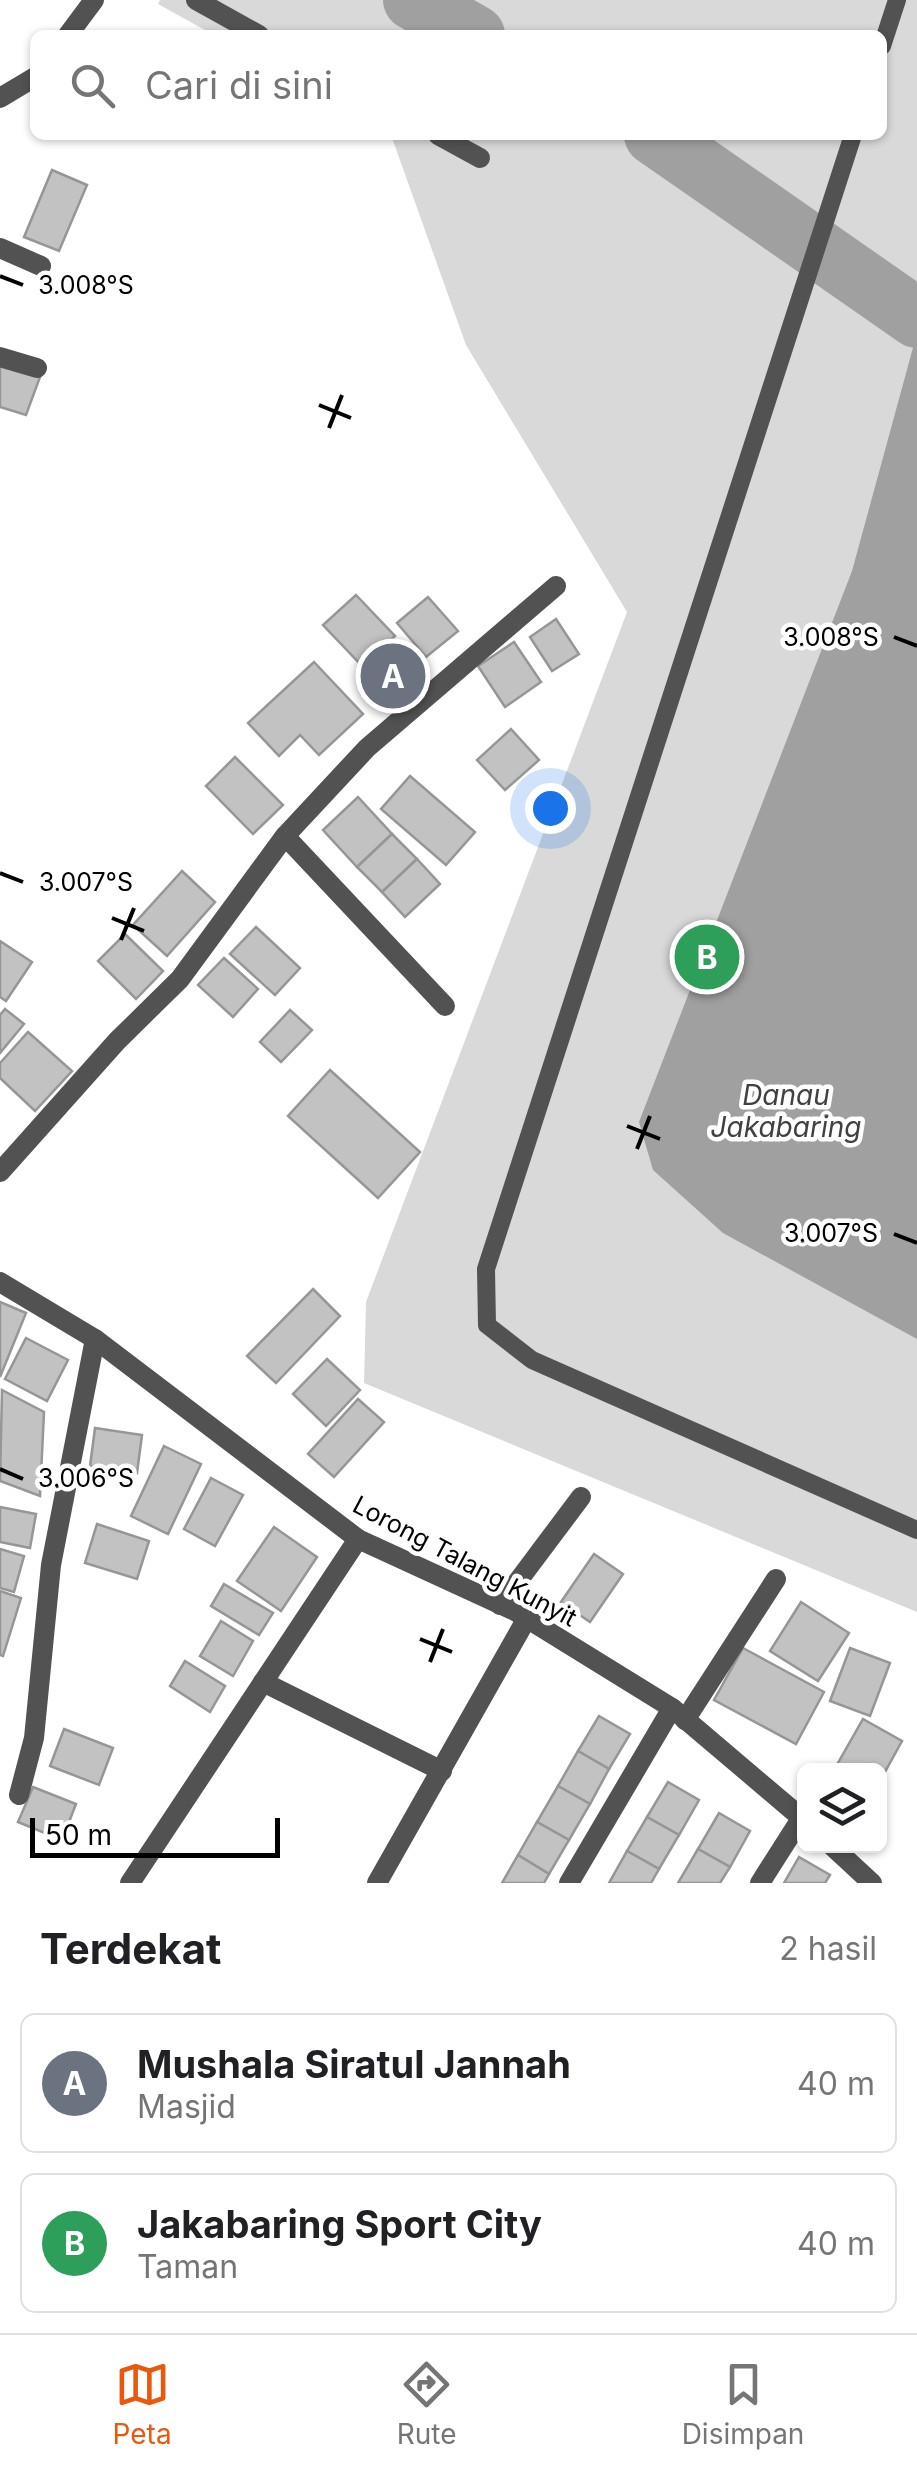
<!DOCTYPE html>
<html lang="id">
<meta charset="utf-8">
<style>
:root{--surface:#fff;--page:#f2f2f2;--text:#202124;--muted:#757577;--line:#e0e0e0;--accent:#ea580c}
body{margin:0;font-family:Inter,sans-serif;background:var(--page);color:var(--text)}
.controls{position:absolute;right:30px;bottom:30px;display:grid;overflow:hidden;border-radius:15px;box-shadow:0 2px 8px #0004}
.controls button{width:90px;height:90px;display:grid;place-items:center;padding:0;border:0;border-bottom:2px solid var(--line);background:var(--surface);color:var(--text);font:50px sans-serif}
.scale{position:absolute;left:30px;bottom:25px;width:250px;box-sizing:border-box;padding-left:10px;border:5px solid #000;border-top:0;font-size:28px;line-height:35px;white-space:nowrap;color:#000;-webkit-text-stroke:8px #fff;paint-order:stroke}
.you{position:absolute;left:550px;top:808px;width:35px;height:35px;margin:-25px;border:8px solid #fff;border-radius:50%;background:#1a73e8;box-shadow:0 0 0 15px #1a73e833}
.badge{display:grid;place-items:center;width:65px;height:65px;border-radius:50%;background:var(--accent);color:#fff;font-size:32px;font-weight:700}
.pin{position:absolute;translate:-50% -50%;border:5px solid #fff;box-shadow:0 2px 10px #0006}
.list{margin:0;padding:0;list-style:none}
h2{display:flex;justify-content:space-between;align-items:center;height:130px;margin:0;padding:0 40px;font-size:42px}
h2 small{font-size:32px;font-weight:400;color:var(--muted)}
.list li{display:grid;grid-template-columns:65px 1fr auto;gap:30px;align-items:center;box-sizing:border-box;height:140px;margin:0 20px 20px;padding:0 20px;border:2px solid var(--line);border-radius:15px}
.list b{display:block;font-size:38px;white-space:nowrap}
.list p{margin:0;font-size:32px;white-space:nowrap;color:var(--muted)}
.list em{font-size:32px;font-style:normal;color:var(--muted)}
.icon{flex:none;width:55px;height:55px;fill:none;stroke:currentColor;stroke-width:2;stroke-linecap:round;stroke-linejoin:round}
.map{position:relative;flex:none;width:917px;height:1883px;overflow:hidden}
.search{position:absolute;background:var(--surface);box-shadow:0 2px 8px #0004;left:30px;right:30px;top:30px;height:110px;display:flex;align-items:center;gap:25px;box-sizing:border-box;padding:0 35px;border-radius:15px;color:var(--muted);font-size:38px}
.sheet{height:450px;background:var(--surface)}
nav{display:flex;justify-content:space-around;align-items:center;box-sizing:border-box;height:140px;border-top:2px solid var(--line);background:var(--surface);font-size:28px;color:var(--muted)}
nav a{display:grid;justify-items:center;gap:5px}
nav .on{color:var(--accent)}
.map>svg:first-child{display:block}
</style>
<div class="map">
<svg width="917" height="1883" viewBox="0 0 917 1883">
<rect width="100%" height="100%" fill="#fff"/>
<path fill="#d9d9d9" d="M 160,0 L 917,0 L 917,1612 L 364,1383 L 366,1302 L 627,612 L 466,345 L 391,135 L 882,135 L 882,35 L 214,35 L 158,4 Z"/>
<path fill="#a0a0a0" d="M 917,333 L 917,1339 L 723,1233 L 653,1170 L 639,1122 L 852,571 Z"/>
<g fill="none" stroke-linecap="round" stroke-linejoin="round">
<g stroke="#a0a0a0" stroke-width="60">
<path d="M 413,0 L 475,35"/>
<path d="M 654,135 L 917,318"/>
</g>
</g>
<g fill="#c2c2c2" stroke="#969696" stroke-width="2.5">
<path d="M 52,170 L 87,185 L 59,251 L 24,237 Z"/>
<path d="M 0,363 L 40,377 L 26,415 L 0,407 Z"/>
<path d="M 356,595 L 395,636 L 363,667 L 323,625 Z"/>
<path d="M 428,597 L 458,631 L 426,657 L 397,623 Z"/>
<path d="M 556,619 L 579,654 L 552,671 L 530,637 Z"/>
<path d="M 514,642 L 541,682 L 505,707 L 478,666 Z"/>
<path d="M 397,646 L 424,675 L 389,706 L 363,677 Z"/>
<path d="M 314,662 L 363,714 L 319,755 L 300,735 L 279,756 L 248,723 Z"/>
<path d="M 511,729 L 539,760 L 505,790 L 477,760 Z"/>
<path d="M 235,757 L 283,805 L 253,834 L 206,786 Z"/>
<path d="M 410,776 L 475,832 L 446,865 L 381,809 Z"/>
<path d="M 358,797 L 392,834 L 357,867 L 323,830 Z"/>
<path d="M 392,834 L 417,859 L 382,892 L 357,867 Z"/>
<path d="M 417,859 L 440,884 L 405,917 L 382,892 Z"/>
<path d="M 182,871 L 215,902 L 167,956 L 133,925 Z"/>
<path d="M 256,927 L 300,968 L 275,995 L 230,954 Z"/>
<path d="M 125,934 L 163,971 L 136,999 L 98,961 Z"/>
<path d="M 0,941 L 32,962 L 6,1001 L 0,997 Z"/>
<path d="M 224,958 L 258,989 L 233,1017 L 198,985 Z"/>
<path d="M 5,1009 L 24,1024 L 0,1053 L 0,1015 Z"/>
<path d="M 290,1010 L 312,1030 L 281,1062 L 260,1042 Z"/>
<path d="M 28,1032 L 72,1071 L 35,1111 L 0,1078 L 0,1063 Z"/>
<path d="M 330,1070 L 420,1152 L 378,1198 L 288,1116 Z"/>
<path d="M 313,1289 L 340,1316 L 276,1383 L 247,1356 Z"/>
<path d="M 0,1302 L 26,1313 L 0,1377 Z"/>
<path d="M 26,1338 L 68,1360 L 47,1401 L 5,1379 Z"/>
<path d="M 327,1359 L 360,1390 L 326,1426 L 293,1394 Z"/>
<path d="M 2,1390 L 44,1412 L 40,1496 L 0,1481 Z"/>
<path d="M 358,1399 L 384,1422 L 334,1477 L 308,1454 Z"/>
<path d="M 95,1428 L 142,1435 L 137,1473 L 90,1466 Z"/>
<path d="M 164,1446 L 201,1464 L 168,1534 L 131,1516 Z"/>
<path d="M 211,1478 L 243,1495 L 215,1546 L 184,1529 Z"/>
<path d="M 0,1507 L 36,1514 L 30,1548 L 0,1542 Z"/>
<path d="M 97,1524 L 149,1541 L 137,1579 L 85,1563 Z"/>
<path d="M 274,1527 L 317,1557 L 281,1611 L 237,1581 Z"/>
<path d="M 0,1549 L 24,1556 L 14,1592 L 0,1588 Z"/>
<path d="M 594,1554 L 623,1574 L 590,1622 L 561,1602 Z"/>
<path d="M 224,1584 L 273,1613 L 259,1635 L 211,1606 Z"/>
<path d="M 0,1591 L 21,1598 L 3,1656 L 0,1655 Z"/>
<path d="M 801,1602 L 849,1633 L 818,1681 L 770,1651 Z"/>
<path d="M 221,1621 L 253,1641 L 233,1676 L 200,1656 Z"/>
<path d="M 743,1648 L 824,1692 L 796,1744 L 714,1700 Z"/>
<path d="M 850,1648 L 890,1663 L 870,1716 L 830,1701 Z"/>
<path d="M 185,1661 L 225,1686 L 210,1712 L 170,1686 Z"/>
<path d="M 599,1716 L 630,1734 L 609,1769 L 578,1751 Z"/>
<path d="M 863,1719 L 902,1741 L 880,1781 L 880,1770 L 834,1770 Z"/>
<path d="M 64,1729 L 113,1748 L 99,1785 L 50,1766 Z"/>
<path d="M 578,1751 L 609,1769 L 590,1804 L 558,1786 Z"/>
<path d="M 668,1782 L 699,1800 L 679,1835 L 647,1817 Z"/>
<path d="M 558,1786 L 590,1804 L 569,1840 L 537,1822 Z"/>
<path d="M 33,1787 L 76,1804 L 62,1840 L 18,1822 Z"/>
<path d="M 719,1813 L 750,1831 L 730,1867 L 698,1849 Z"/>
<path d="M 647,1817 L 679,1835 L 659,1869 L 627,1851 Z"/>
<path d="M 537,1822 L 569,1840 L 549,1874 L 518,1855 Z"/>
<path d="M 698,1849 L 730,1867 L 720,1883 L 678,1883 Z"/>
<path d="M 627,1851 L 659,1869 L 651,1883 L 609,1883 Z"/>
<path d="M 518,1855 L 549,1874 L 544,1883 L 502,1883 Z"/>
<path d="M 799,1857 L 830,1875 L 825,1883 L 784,1883 Z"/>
</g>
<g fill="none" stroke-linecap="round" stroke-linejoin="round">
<g stroke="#525252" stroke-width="18">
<path d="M 882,46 L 897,0"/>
<path d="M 853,135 L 486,1269 L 487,1325 L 532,1360 L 917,1530"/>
</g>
<g stroke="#525252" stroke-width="20">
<path d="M 196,0 L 259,35"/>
<path d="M 68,35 L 94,0"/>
<path d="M 0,98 L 35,77"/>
<path d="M 438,135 L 480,158"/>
<path d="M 0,248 L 41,266"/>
<path d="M 0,357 L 37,368"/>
<path d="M 285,836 L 445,1006"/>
<path d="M 0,1172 L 117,1041 L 180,979 L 285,836 L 367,748 L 556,586"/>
<path d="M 0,1282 L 95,1339 L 358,1539 L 515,1611 L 672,1708 L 804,1820"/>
<path d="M 500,1605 L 581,1497"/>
<path d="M 263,1682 L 442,1771"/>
<path d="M 685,1720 L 776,1579"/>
<path d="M 19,1795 L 34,1738 L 51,1565 L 95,1339"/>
<path d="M 832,1846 L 872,1883"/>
<path d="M 130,1883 L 358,1539"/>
<path d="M 377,1883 L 527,1618"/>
<path d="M 569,1883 L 672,1708"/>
<path d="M 760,1883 L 802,1817"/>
</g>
</g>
<path fill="none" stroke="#000" stroke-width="4" d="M 0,276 L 23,285M 319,405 L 351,418M 329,428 L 342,395M 894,637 L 917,646M 0,873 L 23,882M 112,918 L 144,931M 121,940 L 134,908M 627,1126 L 660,1139M 637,1149 L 650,1116M 894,1234 L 917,1243M 0,1469 L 23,1479M 420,1639 L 452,1652M 430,1662 L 443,1629"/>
<g text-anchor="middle" stroke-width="9" stroke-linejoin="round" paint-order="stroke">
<g font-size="25" fill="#000" stroke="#fff">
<text transform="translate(465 1561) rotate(28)" y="9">Lorong Talang Kunyit</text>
</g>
<g font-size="28" font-style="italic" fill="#414141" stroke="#fff">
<text x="786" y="1105">Danau<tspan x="786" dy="32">Jakabaring</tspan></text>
</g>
</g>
<g font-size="25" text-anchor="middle" fill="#000" stroke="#fff" stroke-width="9" stroke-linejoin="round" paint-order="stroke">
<text x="86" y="294">3.008°S</text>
<text x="831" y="646">3.008°S</text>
<text x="86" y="891">3.007°S</text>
<text x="831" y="1242">3.007°S</text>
<text x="86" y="1487">3.006°S</text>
</g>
</svg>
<div class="controls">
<button><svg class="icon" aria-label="layers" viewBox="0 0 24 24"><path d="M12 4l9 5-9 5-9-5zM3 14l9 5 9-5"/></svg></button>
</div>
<div class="scale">50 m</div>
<div class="you"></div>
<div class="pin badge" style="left:393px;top:676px;background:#6b7280">A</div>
<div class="pin badge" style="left:707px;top:957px;background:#2e9e5b">B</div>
<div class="search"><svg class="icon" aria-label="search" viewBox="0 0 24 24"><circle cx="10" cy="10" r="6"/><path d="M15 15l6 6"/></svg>Cari di sini</div>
</div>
<section class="sheet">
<h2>Terdekat<small>2 hasil</small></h2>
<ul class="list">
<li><span class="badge" style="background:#6b7280">A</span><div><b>Mushala Siratul Jannah</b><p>Masjid</p></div><em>40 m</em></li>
<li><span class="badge" style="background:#2e9e5b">B</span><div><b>Jakabaring Sport City</b><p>Taman</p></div><em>40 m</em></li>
</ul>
</section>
<nav>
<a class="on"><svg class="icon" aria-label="map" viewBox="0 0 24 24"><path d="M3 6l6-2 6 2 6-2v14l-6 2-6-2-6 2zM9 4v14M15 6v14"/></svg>Peta</a>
<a><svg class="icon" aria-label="directions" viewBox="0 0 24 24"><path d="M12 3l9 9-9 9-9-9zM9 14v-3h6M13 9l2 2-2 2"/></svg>Rute</a>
<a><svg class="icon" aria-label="saved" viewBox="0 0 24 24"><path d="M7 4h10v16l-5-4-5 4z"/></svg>Disimpan</a>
</nav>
